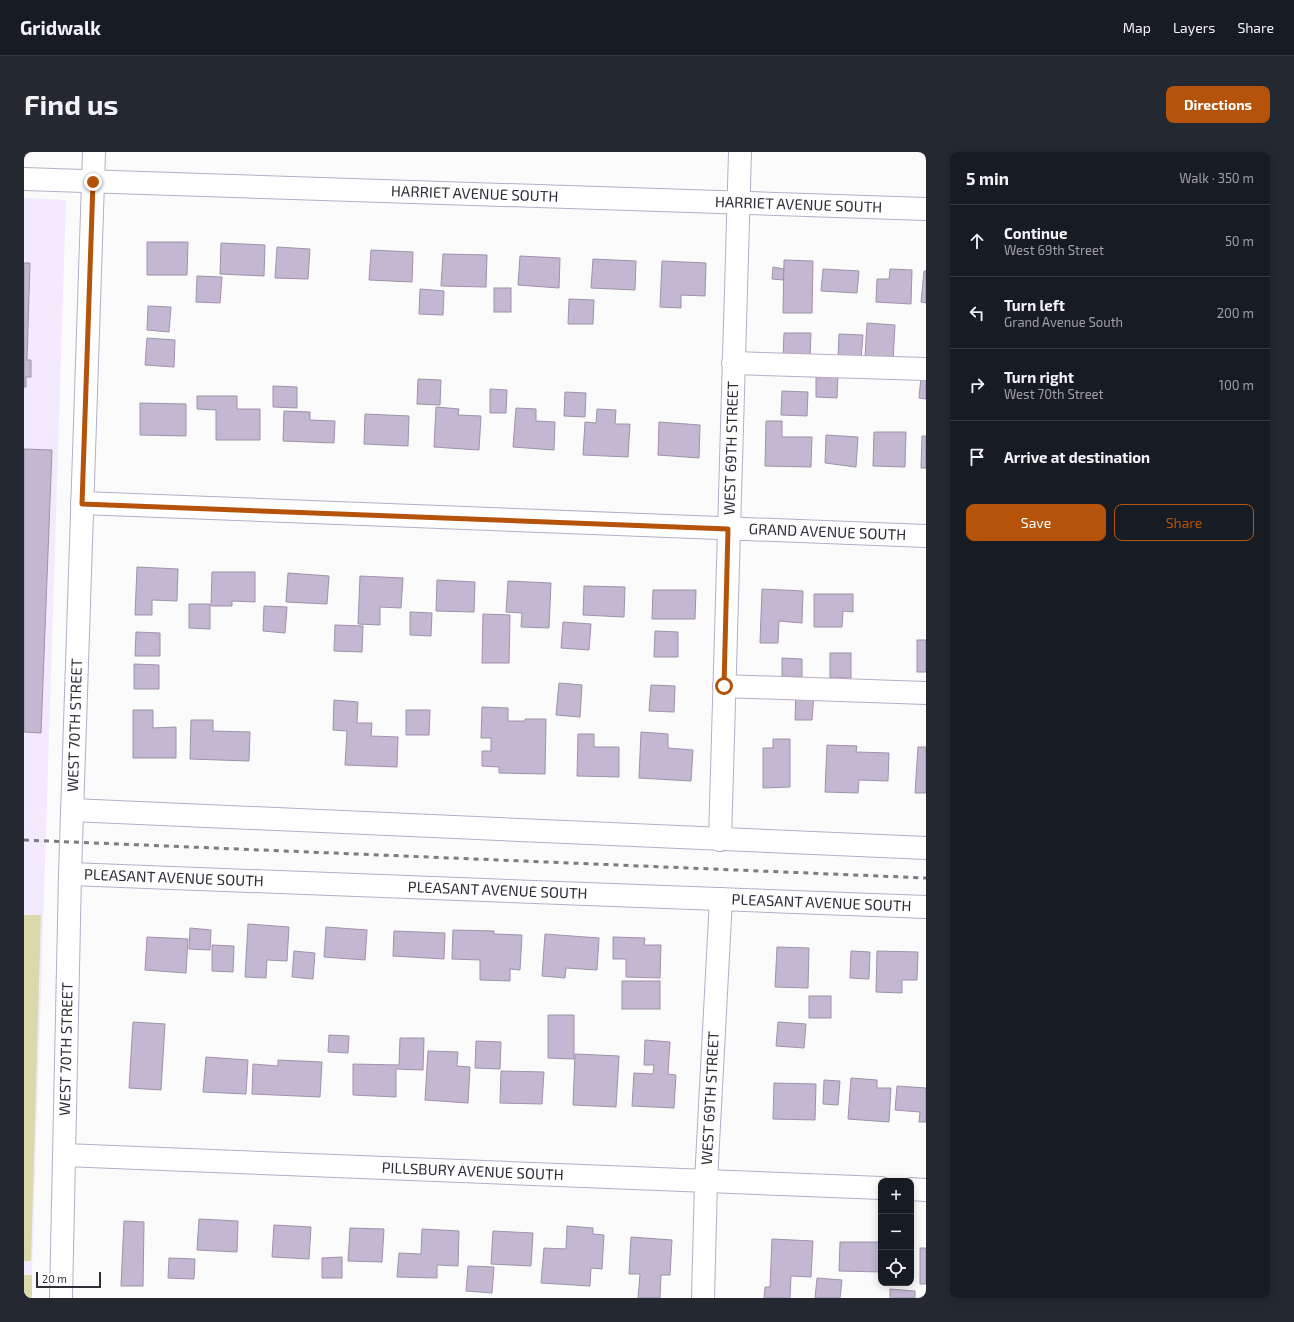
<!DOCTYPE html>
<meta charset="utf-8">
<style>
:root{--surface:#171b24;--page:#242831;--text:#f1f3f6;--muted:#9ea1a6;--line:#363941;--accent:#b45309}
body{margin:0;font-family:"Exo 2",sans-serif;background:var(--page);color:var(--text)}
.controls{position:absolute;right:12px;bottom:12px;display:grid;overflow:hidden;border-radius:8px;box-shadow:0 2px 10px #0003}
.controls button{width:36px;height:36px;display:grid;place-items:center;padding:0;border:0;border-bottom:1px solid var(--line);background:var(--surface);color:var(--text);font:20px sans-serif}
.scale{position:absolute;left:12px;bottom:10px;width:65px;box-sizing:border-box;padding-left:4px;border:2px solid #312c36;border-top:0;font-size:11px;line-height:14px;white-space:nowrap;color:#312c36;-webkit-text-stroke:3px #fff;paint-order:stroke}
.stop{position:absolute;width:12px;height:12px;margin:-9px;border:3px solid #b45309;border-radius:50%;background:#fff}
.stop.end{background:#b45309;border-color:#fff;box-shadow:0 1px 4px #0008}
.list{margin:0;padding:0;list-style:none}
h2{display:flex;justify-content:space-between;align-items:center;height:52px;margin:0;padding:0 16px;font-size:17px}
h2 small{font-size:13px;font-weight:400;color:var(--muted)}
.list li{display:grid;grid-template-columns:26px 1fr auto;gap:12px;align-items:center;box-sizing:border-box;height:72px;padding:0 16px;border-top:1px solid var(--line)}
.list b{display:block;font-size:15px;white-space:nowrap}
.list p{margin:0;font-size:13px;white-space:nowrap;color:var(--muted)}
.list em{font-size:13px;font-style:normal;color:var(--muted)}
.actions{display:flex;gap:8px;padding:12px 16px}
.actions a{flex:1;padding:9px 0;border:1px solid var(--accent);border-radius:8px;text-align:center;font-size:14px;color:var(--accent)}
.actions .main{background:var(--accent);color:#fff}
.icon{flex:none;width:22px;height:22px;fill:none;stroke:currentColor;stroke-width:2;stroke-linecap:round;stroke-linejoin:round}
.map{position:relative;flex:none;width:902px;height:1146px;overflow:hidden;border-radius:8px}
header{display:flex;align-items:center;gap:24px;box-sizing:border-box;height:56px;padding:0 20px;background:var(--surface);border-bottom:1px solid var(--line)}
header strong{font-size:19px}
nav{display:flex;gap:22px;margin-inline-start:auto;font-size:14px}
.intro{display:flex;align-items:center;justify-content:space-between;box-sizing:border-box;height:96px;padding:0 24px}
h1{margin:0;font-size:28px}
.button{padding:10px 18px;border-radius:8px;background:var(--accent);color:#fff;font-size:14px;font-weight:700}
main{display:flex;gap:24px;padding:0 24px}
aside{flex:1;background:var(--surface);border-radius:8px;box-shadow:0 2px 10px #0003}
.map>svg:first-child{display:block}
</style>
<header>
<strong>Gridwalk</strong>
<nav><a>Map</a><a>Layers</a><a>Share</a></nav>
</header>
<div class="intro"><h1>Find us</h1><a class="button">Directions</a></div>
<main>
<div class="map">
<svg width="902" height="1146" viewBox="0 0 902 1146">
<rect width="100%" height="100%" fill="#fbfbfb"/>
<path fill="#f4eafe" d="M 0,46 L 42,48 L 8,1123 L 0,1123 Z"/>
<g fill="#dbd8ac">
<path d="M 0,763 L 17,763 L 7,1109 L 0,1109 Z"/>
<rect x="0" y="1123" width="8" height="23"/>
</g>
<g fill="#c4b7d1" stroke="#9e92aa">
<path d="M 123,90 L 164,90 L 163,123 L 123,123 Z"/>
<path d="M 197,91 L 241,93 L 240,124 L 196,122 Z"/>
<path d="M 253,95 L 286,97 L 284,127 L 251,126 Z"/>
<path d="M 347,98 L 389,100 L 388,130 L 345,128 Z"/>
<path d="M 419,102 L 463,103 L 462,135 L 417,134 Z"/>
<path d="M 496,104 L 536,106 L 535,136 L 494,133 Z"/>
<path d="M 569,107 L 612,109 L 611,138 L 567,136 Z"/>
<path d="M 760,108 L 789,109 L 788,161 L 759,161 Z"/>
<path d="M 638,109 L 682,111 L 681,144 L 657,143 L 657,156 L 636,155 Z"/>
<path d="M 0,111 L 6,111 L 3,208 L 7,208 L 7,225 L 2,225 L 2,235 L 0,235 Z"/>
<path d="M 749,115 L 760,117 L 759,128 L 748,127 Z"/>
<path d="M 799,117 L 835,119 L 833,141 L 797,139 Z"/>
<path d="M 866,117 L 888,118 L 887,152 L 852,150 L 853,127 L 865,127 Z"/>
<path d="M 900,119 L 902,119 L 902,151 L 897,150 Z"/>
<path d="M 173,124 L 198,125 L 196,151 L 172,150 Z"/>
<rect x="470" y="136" width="17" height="24"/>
<path d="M 396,137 L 420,139 L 419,163 L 395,162 Z"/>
<path d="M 545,147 L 570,148 L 569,172 L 544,172 Z"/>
<path d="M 124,154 L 147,155 L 145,180 L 123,178 Z"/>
<path d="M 843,171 L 871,173 L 869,208 L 841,206 Z"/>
<path d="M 760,181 L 787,181 L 786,206 L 759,205 Z"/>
<path d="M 815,182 L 839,183 L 837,207 L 814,206 Z"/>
<path d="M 123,186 L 151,188 L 150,215 L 121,213 Z"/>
<path d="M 792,221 L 814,222 L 813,246 L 792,245 Z"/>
<path d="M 897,225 L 902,226 L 902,247 L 895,246 Z"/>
<path d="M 394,227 L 417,228 L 416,253 L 393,252 Z"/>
<path d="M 249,234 L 273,235 L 273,256 L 249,255 Z"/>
<path d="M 466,237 L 483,238 L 482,261 L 466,261 Z"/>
<path d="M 758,239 L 784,240 L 783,264 L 757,263 Z"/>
<path d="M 541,240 L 562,241 L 561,265 L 540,264 Z"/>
<path d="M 173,244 L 213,244 L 213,257 L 236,257 L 236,288 L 192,288 L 192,258 L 173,257 Z"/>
<path d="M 116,251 L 162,252 L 162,284 L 116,283 Z"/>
<path d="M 412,255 L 435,257 L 434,263 L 457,264 L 455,298 L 410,295 Z"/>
<path d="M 492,256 L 512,257 L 512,269 L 531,270 L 530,298 L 489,295 Z"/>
<path d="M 573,257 L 592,258 L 591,272 L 606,272 L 604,305 L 559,303 L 561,270 L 572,271 Z"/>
<path d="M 260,259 L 286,260 L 286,268 L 311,269 L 310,291 L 259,289 Z"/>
<path d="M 341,262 L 385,264 L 384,294 L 340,292 Z"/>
<path d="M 742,269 L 758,269 L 758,285 L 788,285 L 787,315 L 741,314 Z"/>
<path d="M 635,270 L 676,273 L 675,306 L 634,303 Z"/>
<path d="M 850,280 L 882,280 L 881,315 L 849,314 Z"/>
<path d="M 802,283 L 834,285 L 832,315 L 801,311 Z"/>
<path d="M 898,284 L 902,284 L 902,316 L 897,316 Z"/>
<path d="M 0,297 L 28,298 L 17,581 L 0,580 Z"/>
<path d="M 113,415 L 154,417 L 153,449 L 128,448 L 128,463 L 111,463 Z"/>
<path d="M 188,420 L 231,420 L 231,450 L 208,449 L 208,454 L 187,454 Z"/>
<path d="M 264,421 L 305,424 L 303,452 L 262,450 Z"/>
<path d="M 336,424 L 379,426 L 377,456 L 356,455 L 356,473 L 334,472 Z"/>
<path d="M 413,428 L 451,430 L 450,460 L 412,459 Z"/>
<path d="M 484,429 L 527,431 L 525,476 L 497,475 L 498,461 L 482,460 Z"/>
<path d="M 560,434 L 601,435 L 600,465 L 559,463 Z"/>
<path d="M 738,437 L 779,439 L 778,471 L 755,469 L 754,491 L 736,491 Z"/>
<path d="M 629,438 L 672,438 L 671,467 L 628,467 Z"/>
<path d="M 790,442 L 829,442 L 829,460 L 819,459 L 818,475 L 790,475 Z"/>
<path d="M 165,452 L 186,452 L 186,477 L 165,476 Z"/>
<path d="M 240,454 L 263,455 L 261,481 L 239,479 Z"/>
<path d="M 386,460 L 408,461 L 407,484 L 386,483 Z"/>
<path d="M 459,462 L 486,463 L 485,511 L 458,511 Z"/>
<path d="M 539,470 L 567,472 L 565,498 L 537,496 Z"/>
<path d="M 311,473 L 339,474 L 338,500 L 310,499 Z"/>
<path d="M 631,479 L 654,480 L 654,505 L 630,505 Z"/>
<path d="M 112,480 L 136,481 L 136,504 L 111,504 Z"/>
<rect x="893" y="488" width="9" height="32"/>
<rect x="806" y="501" width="21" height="25"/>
<path d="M 758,506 L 778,507 L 778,525 L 758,524 Z"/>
<path d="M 110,512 L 135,513 L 135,537 L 110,537 Z"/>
<path d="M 535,531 L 558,533 L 556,565 L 532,563 Z"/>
<path d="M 627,533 L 651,534 L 650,560 L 625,559 Z"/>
<path d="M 772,540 L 790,541 L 788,568 L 771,568 Z"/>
<path d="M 310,548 L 334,550 L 333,571 L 348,571 L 347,584 L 374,585 L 373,615 L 321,613 L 323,579 L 309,578 Z"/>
<path d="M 458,555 L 484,556 L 484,569 L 501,569 L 501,567 L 522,567 L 521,622 L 475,621 L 475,615 L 458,614 L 458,599 L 467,599 L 467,586 L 457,586 Z"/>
<path d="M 109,558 L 129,558 L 129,576 L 152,575 L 152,606 L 109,606 Z"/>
<path d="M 382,558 L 406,558 L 405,583 L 382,583 Z"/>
<path d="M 167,568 L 189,568 L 189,579 L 226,580 L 225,609 L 166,607 Z"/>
<path d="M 617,580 L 644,582 L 644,596 L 669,598 L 667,629 L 615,626 Z"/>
<path d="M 554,582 L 570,582 L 570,595 L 595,595 L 595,625 L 553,624 Z"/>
<path d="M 749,587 L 766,587 L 766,635 L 739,636 L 739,596 L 749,596 Z"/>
<path d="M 803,593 L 833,594 L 832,600 L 865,601 L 864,629 L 835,628 L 834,641 L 801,640 Z"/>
<path d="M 894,595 L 902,595 L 902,641 L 891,641 Z"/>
<path d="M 224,772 L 265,775 L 263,809 L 243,808 L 242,826 L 221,825 Z"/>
<path d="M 302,775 L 343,778 L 341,808 L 300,805 Z"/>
<path d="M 166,776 L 187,778 L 186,798 L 165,797 Z"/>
<path d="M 429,778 L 470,779 L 470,782 L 498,783 L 496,818 L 486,817 L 486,829 L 456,828 L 456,808 L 428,807 Z"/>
<path d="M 370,779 L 421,781 L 420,807 L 369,804 Z"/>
<path d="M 521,782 L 575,786 L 573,818 L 542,816 L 541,826 L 518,824 Z"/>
<path d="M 123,785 L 164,787 L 162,821 L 121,818 Z"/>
<path d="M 589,785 L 621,786 L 620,793 L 637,793 L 636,826 L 602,825 L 602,807 L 589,807 Z"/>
<path d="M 188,793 L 210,794 L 209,820 L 188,819 Z"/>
<path d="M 753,795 L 785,796 L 784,836 L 751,835 Z"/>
<path d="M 270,799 L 291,801 L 289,827 L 268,825 Z"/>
<path d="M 827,799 L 846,800 L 845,827 L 826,826 Z"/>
<path d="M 853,799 L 894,800 L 893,828 L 878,828 L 878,841 L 852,840 Z"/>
<rect x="598" y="829" width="38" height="28"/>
<rect x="785" y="844" width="22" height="22"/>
<path d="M 524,863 L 550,863 L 550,907 L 524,906 Z"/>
<path d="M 109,870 L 141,872 L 137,938 L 105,936 Z"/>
<path d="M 754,870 L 782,872 L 780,896 L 752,894 Z"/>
<path d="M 305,883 L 325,884 L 324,901 L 304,900 Z"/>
<path d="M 376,886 L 400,886 L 399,918 L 372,917 L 372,945 L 329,943 L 329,912 L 375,913 Z"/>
<path d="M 621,888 L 646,890 L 644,922 L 652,923 L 650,956 L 608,954 L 610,921 L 629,922 L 630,913 L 620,913 Z"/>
<path d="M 452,889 L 477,890 L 476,917 L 451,916 Z"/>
<path d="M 404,899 L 434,900 L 433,914 L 446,915 L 444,951 L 401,948 Z"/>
<path d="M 551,902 L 595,904 L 592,955 L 549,953 Z"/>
<path d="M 182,905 L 224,908 L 222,942 L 179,940 Z"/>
<path d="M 254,908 L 298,910 L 296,945 L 228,942 L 229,912 L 254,914 Z"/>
<path d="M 477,919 L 520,920 L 518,952 L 476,951 Z"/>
<path d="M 827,926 L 853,928 L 853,936 L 867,936 L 865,970 L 824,967 Z"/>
<path d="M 800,928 L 816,929 L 814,953 L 799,952 Z"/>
<path d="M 750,931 L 792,932 L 791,968 L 749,967 Z"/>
<path d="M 873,934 L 902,936 L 902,970 L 895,970 L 896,960 L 871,958 Z"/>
<path d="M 175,1067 L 214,1069 L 213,1100 L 173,1098 Z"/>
<path d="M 100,1069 L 120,1070 L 119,1134 L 97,1134 Z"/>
<path d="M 250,1073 L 287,1075 L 285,1107 L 248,1105 Z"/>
<path d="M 543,1074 L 569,1076 L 569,1082 L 580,1083 L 578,1117 L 567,1116 L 566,1134 L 517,1131 L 520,1096 L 542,1097 Z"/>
<path d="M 326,1076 L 360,1077 L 358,1110 L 324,1109 Z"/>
<path d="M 398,1077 L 435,1079 L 434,1114 L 413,1113 L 413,1126 L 373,1125 L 375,1101 L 397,1102 Z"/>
<path d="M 469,1079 L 509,1081 L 507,1114 L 467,1112 Z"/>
<path d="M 607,1085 L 648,1088 L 646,1123 L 637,1123 L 636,1146 L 614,1146 L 616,1122 L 605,1122 Z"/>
<path d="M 748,1087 L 789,1089 L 787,1125 L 767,1124 L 766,1146 L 740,1146 L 741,1135 L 746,1135 Z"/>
<path d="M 816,1090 L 857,1090 L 857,1120 L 815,1119 Z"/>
<rect x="896" y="1096" width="6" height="36"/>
<path d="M 318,1105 L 318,1126 L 298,1126 L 298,1106 Z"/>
<path d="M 145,1106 L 171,1107 L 170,1127 L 144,1126 Z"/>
<path d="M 444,1114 L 470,1115 L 468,1141 L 442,1139 Z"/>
<path d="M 793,1126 L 818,1128 L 816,1146 L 791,1146 Z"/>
<path d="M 866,1137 L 891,1139 L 891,1146 L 866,1146 Z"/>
</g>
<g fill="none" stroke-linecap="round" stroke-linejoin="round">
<defs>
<g id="minor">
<path id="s1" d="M 0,27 L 902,57"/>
<path d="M 709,211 L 902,217"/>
<path id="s2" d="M 58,351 L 902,384"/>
<path d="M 700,534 L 902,541"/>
<path d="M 48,658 L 902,696"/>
<path id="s3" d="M 696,688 L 716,0"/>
<path id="s4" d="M 46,722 L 902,755"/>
<path id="s5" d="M 40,1003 L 857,1036"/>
<path d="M 887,1037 L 902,1038"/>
<path id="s6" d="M 37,1146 L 46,722 L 70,0"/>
<path id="s7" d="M 679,1146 L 682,1029 L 697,747"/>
</g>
</defs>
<use href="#minor" stroke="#b9adc6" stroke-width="24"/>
<use href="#minor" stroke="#fff" stroke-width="22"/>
<path stroke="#7d7a80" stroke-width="3" stroke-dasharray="5 5" stroke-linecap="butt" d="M 0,688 L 902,726"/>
</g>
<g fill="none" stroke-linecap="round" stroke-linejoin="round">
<path stroke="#b45309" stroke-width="5" d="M 69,30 L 58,352 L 704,377 L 700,534"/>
</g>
<g text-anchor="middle" stroke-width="3" stroke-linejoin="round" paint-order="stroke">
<g font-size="15" fill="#312c36" stroke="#fff">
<text dy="5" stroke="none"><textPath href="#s1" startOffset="451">HARRIET AVENUE SOUTH</textPath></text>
<text dy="5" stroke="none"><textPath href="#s1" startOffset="775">HARRIET AVENUE SOUTH</textPath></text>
<text dy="5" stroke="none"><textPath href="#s3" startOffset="392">WEST 69TH STREET</textPath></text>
<text dy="5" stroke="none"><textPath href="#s2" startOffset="746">GRAND AVENUE SOUTH</textPath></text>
<text dy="5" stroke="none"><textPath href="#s6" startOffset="573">WEST 70TH STREET</textPath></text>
<text dy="5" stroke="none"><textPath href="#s4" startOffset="104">PLEASANT AVENUE SOUTH</textPath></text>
<text dy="5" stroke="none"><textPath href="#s4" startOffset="428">PLEASANT AVENUE SOUTH</textPath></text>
<text dy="5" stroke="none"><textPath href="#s4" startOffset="752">PLEASANT AVENUE SOUTH</textPath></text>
<text dy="5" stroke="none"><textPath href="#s6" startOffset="249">WEST 70TH STREET</textPath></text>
<text dy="5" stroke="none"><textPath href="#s7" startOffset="200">WEST 69TH STREET</textPath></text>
<text dy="5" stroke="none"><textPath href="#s5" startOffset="409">PILLSBURY AVENUE SOUTH</textPath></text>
</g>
</g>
</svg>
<div class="controls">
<button>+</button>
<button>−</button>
<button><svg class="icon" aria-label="locate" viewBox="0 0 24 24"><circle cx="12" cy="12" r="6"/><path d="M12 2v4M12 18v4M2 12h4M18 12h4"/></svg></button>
</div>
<div class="scale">20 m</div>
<div class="stop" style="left:700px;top:534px"></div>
<div class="stop end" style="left:69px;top:30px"></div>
</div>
<aside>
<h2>5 min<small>Walk · 350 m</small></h2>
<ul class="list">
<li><svg class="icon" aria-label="ahead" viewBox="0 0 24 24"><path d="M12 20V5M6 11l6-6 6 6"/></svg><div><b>Continue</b><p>West 69th Street</p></div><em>50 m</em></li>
<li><svg class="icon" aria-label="left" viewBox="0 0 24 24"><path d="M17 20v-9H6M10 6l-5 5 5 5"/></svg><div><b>Turn left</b><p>Grand Avenue South</p></div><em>200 m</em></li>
<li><svg class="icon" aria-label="right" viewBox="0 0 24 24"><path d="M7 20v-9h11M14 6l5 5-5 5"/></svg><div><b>Turn right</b><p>West 70th Street</p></div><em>100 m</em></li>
<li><svg class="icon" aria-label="arrive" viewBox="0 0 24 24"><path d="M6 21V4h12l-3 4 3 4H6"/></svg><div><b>Arrive at destination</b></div></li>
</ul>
<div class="actions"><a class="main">Save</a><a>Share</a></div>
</aside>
</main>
